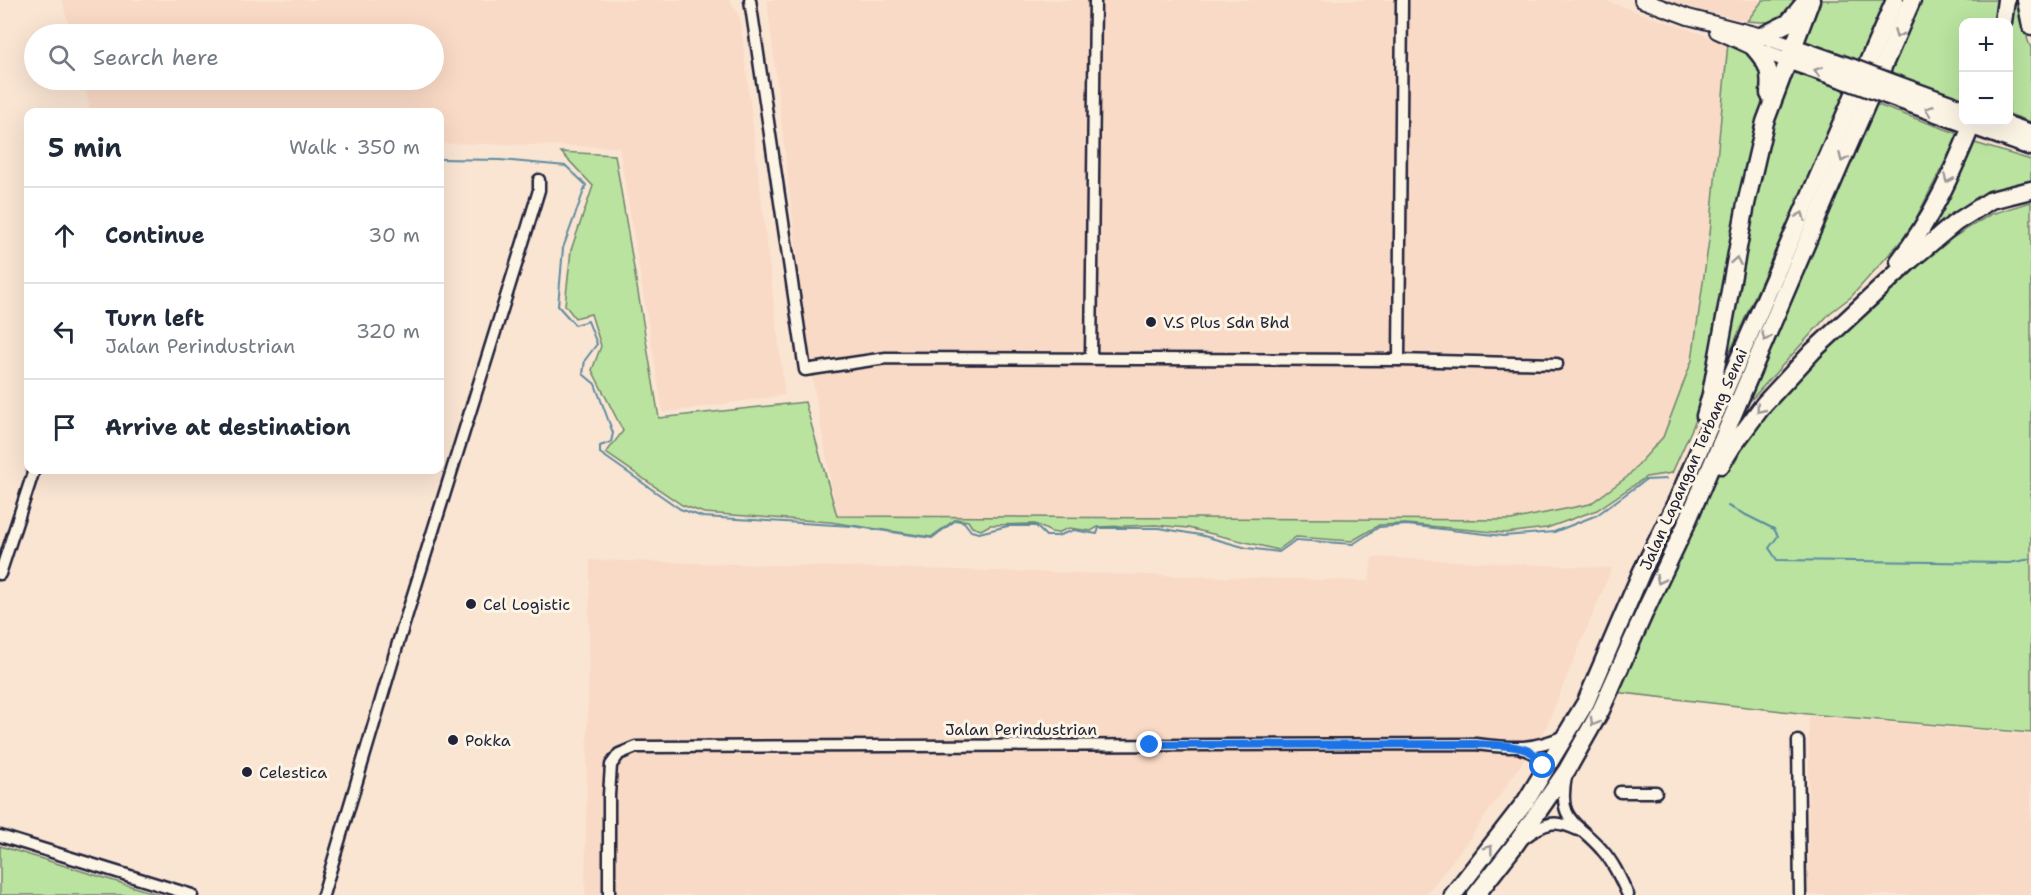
<!DOCTYPE html>
<meta charset="utf-8">
<style>
:root{--surface:#fff;--page:#f6f6f7;--text:#1f2937;--muted:#747a83;--line:#e0e1e3}
body{margin:0;font-family:"Shantell Sans",sans-serif;background:var(--page);color:var(--text)}
.controls{position:absolute;right:18px;top:18px;display:grid;overflow:hidden;border-radius:12px;box-shadow:0 6px 24px #0002}
.controls button{width:54px;height:54px;display:grid;place-items:center;padding:0;border:0;border-bottom:2px solid var(--line);background:var(--surface);color:var(--text);font:30px sans-serif}
.stop{position:absolute;width:18px;height:18px;margin:-14px;border:4px solid #1a73e8;border-radius:50%;background:#fff}
.stop.end{background:#1a73e8;border-color:#fff;box-shadow:0 2px 6px #0008}
.list{margin:0;padding:0;list-style:none}
h2{display:flex;justify-content:space-between;align-items:center;height:78px;margin:0;padding:0 24px;font-size:26px}
h2 small{font-size:20px;font-weight:400;color:var(--muted)}
.list li{display:grid;grid-template-columns:39px 1fr auto;gap:18px;align-items:center;box-sizing:border-box;height:96px;padding:0 24px;border-top:2px solid var(--line)}
.list b{display:block;font-size:22px;white-space:nowrap}
.list p{margin:0;font-size:20px;white-space:nowrap;color:var(--muted)}
.list em{font-size:20px;font-style:normal;color:var(--muted)}
.icon{flex:none;width:33px;height:33px;fill:none;stroke:currentColor;stroke-width:2;stroke-linecap:round;stroke-linejoin:round}
.map{position:relative;flex:none;width:2031px;height:895px;overflow:hidden}
.search{position:absolute;background:var(--surface);box-shadow:0 6px 24px #0002;left:24px;top:24px;width:420px;height:66px;display:flex;align-items:center;gap:15px;box-sizing:border-box;padding:0 21px;border-radius:33px;color:var(--muted);font-size:22px}
.panel{position:absolute;background:var(--surface);box-shadow:0 6px 24px #0002;left:24px;top:108px;width:420px;height:366px;border-radius:12px}
.map>svg:first-child{display:block}
</style>
<div class="map">
<svg width="2031" height="895" viewBox="0 0 2031 895">
<rect width="100%" height="100%" fill="#fae5d3"/>
<filter id="ink" filterUnits="userSpaceOnUse"><feTurbulence type="fractalNoise" baseFrequency=".0167" numOctaves="2"/><feDisplacementMap in="SourceGraphic" scale="12" xChannelSelector="R" yChannelSelector="G"/><feConvolveMatrix kernelMatrix="1 2 1 2 8 2 1 2 1" color-interpolation-filters="sRGB"/></filter>
<g filter="url(#ink)">
<g fill="#f9dac6">
<path d="M 62,0 L 730,0 L 740,18 L 785,395 L 663,413 L 619,147 L 440,143 L 440,112 L 91,112 L 83,80 L 434,80 L 434,34 L 71,34 Z"/>
<path d="M 767,0 L 1603,0 L 1728,43 L 1709,232 L 1691,361 L 1663,437 L 1627,476 L 1590,504 L 1511,520 L 837,516 L 810,365 Z"/>
<path d="M 1670,0 L 1763,0 L 1747,21 L 1694,9 Z"/>
<path d="M 1372,557 L 1612,568 L 1545,730 L 1473,834 L 1426,895 L 585,895 L 590,560 L 1369,581 Z"/>
<path d="M 1809,716 L 2031,735 L 2031,895 L 1808,895 Z"/>
</g>
<g fill="#b9e39f" stroke="#6e826d" stroke-width="1.5">
<path d="M 1763,0 L 1798,0 C 1779,25 1777,23 1747,21 Z"/>
<path d="M 1820,0 L 1886,0 L 1859,63 L 1802,42 Z"/>
<path d="M 1918,0 L 2000,0 L 1995,22 L 1964,22 L 1963,100 L 1884,73 Z"/>
<path d="M 2013,0 L 2018,0 L 2028,41 L 2031,48 L 2031,122 L 2009,114 L 2008,22 Z"/>
<path d="M 1728,43 L 1758,57 L 1767,85 L 1708,389 L 1695,422 L 1672,473 L 1646,477 L 1597,510 L 1547,528 L 1505,533 L 1406,524 L 1379,525 L 1352,541 L 1296,537 L 1278,550 L 1188,528 L 1155,525 L 1098,527 L 1091,531 L 1069,528 L 1057,533 L 1051,532 L 1035,524 L 990,525 L 981,530 L 972,527 L 968,521 L 956,519 L 931,537 L 830,522 L 704,513 L 682,505 L 606,453 L 623,431 L 592,370 L 601,346 L 591,314 L 575,318 L 565,305 L 571,250 L 593,186 L 561,152 L 615,155 L 659,418 L 805,402 L 837,516 L 1511,520 L 1590,504 L 1627,477 L 1663,437 L 1692,360 L 1710,233 Z"/>
<path d="M 1792,71 L 1847,90 L 1716,383 L 1761,157 Z"/>
<path d="M 1875,104 L 1959,134 L 1909,232 L 1851,297 L 1830,313 L 1750,401 L 1734,430 L 1727,433 Z"/>
<path d="M 1975,143 L 2031,160 L 2031,184 L 1980,199 L 1927,231 Z"/>
<path d="M 2031,202 L 2031,733 L 1808,714 L 1614,692 L 1696,514 L 1730,453 L 1796,373 L 1878,304 L 1936,248 L 1991,214 Z"/>
<path d="M 0,846 L 160,895 L 0,895 Z"/>
</g>
<g fill="none" stroke-linecap="round" stroke-linejoin="round">
<g stroke="#5c8b9f" stroke-width="2">
<path d="M 440,159 L 500,160 L 566,166 L 586,185 L 563,248 L 558,306 L 575,325 L 588,321 L 597,344 L 585,360 L 583,374 L 595,384 L 613,433 L 611,442 L 600,446 L 600,453 L 680,509 L 703,517 L 852,526 L 932,538 L 956,520 L 964,522 L 971,531 L 979,533 L 1008,526 L 1036,526 L 1046,536 L 1057,536 L 1074,530 L 1097,534 L 1099,528 L 1159,528 L 1200,535 L 1247,548 L 1279,552 L 1296,540 L 1353,544 L 1379,527 L 1407,525 L 1503,536 L 1554,532 L 1597,515 L 1645,480 L 1666,479"/>
<path d="M 1728,506 L 1774,529 L 1778,536 L 1769,548 L 1777,560 L 2009,563 L 2031,559"/>
</g>
<defs>
<g id="minor">
<path d="M 750,0 L 805,370 L 886,358 L 1399,360 L 1557,364"/>
<path d="M 1091,358 L 1095,0"/>
<path d="M 1399,360 L 1402,0"/>
<path d="M 0,574 L 34,470"/>
<path d="M 1798,741 L 1800,895"/>
<path d="M 1522,749 C 1534,752 1543,759 1543,772"/>
<path d="M 1566,776 C 1557,823 1577,821 1602,850 C 1614,863 1621,880 1628,895"/>
<path d="M 1620,792 L 1656,792"/>
<path d="M 0,836 L 192,895"/>
<path d="M 1524,838 C 1545,822 1555,819 1578,830"/>
<path d="M 323,895 L 398,643 L 525,236 L 539,190 L 539,180"/>
<path d="M 609,895 L 609,795 L 611,765 L 619,754 L 636,747 L 1476,744 C 1512,748 1532,751 1566,735"/>
</g>
<g id="major">
<path d="M 1642,0 L 1688,17 L 1762,36 L 1793,47"/>
<path d="M 1717,31 L 1754,48 L 1787,60"/>
</g>
<g id="highway">
<path d="M 2026,0 L 2031,26"/>
<path d="M 2003,22 L 2006,0"/>
<path d="M 1762,36 L 1788,23 L 1805,2"/>
<path d="M 1793,47 L 1853,68"/>
<path d="M 1754,48 C 1769,65 1771,72 1769,94"/>
<path d="M 1787,60 L 1848,81"/>
<path d="M 1890,82 L 1964,109"/>
<path d="M 1886,95 L 2031,147"/>
<path d="M 1999,122 L 2031,133"/>
<path d="M 1899,261 C 1932,219 1953,171 1973,122"/>
<path d="M 1705,416 L 1711,394 L 1746,204 L 1765,122 L 1811,0"/>
<path d="M 1721,465 L 1732,447 L 1764,404 L 1813,351 L 1912,259 L 1955,223 L 1991,200 L 2031,190"/>
<path d="M 1453,895 L 1526,801 L 1586,702 L 1642,571 L 1677,501 L 1895,0"/>
<path d="M 1476,895 L 1515,845 L 1567,770 L 1601,710 L 1647,607 L 1685,527 L 1834,179 L 1912,0"/>
</g>
</defs>
<use href="#minor" stroke="#22223b" stroke-width="15"/>
<use href="#major" stroke="#22223b" stroke-width="18"/>
<use href="#highway" stroke="#22223b" stroke-width="21"/>
<use href="#minor" stroke="#fcf5e5" stroke-width="10"/>
<use href="#major" stroke="#fcf5e5" stroke-width="14"/>
<use href="#highway" stroke="#fcf5e5" stroke-width="16"/>
<defs>
<g id="highway-bridge">
<path d="M 1853,68 L 1890,82"/>
<path d="M 1848,81 L 1886,95"/>
</g>
</defs>
<use href="#highway-bridge" stroke="#22223b" stroke-width="21" stroke-linecap="butt"/>
<use href="#highway-bridge" stroke="#fcf5e5" stroke-width="16"/>
</g>
<defs><path id="oneway-chevron" d="M-2-3.5L2.5 0L-2 3.5" fill="none" stroke-width="1.6" stroke-linecap="round" stroke-linejoin="round" transform="scale(1.5)"/></defs>
<g stroke="#9a9698">
<use href="#oneway-chevron" transform="translate(1898 34) rotate(114)"/>
<use href="#oneway-chevron" transform="translate(1818 71) rotate(-161)"/>
<use href="#oneway-chevron" transform="translate(1929 110) rotate(-160)"/>
<use href="#oneway-chevron" transform="translate(1843 158) rotate(114)"/>
<use href="#oneway-chevron" transform="translate(1948 179) rotate(114)"/>
<use href="#oneway-chevron" transform="translate(1801 216) rotate(-67)"/>
<use href="#oneway-chevron" transform="translate(1736 261) rotate(-80)"/>
<use href="#oneway-chevron" transform="translate(1766 337) rotate(113)"/>
<use href="#oneway-chevron" transform="translate(1760 409) rotate(129)"/>
<use href="#oneway-chevron" transform="translate(1660 580) rotate(116)"/>
<use href="#oneway-chevron" transform="translate(1594 722) rotate(120)"/>
<use href="#oneway-chevron" transform="translate(1489 849) rotate(-53)"/>
</g>
</g>
<g fill="none" stroke-linecap="round" stroke-linejoin="round" filter="url(#ink)">
<path stroke="#1a73e8" stroke-width="8" d="M 1150,745 L 1476,744 C 1497,746 1535,742 1543,766"/>
</g>
<g fill="#22223b" stroke="#fcf5e5" stroke-width="2">
<circle cx="1151" cy="322" r="6"/>
<circle cx="471" cy="604" r="6"/>
<circle cx="453" cy="740" r="6"/>
<circle cx="247" cy="772" r="6"/>
</g>
<g text-anchor="middle" stroke-width="6" stroke-linejoin="round" paint-order="stroke">
<g font-size="16" fill="#22223b" stroke="#fcf5e5" text-anchor="start">
<text x="1163" y="328">V.S Plus Sdn Bhd</text>
<text x="483" y="610">Cel Logistic</text>
<text x="465" y="746">Pokka</text>
<text x="259" y="778">Celestica</text>
</g>
<g font-size="16" fill="#22223b" stroke="#fcf5e5">
<text transform="translate(1693 459) rotate(-66)" y="6">Jalan Lapangan Terbang Senai</text>
<text x="1021" y="735">Jalan Perindustrian</text>
</g>
</g>
</svg>
<div class="controls">
<button>+</button>
<button>−</button>
</div>
<div class="stop" style="left:1543px;top:766px"></div>
<div class="stop end" style="left:1150px;top:745px"></div>
<div class="search"><svg class="icon" aria-label="search" viewBox="0 0 24 24"><circle cx="10" cy="10" r="6"/><path d="M15 15l6 6"/></svg>Search here</div>
<section class="panel">
<h2>5 min<small>Walk · 350 m</small></h2>
<ul class="list">
<li><svg class="icon" aria-label="ahead" viewBox="0 0 24 24"><path d="M12 20V5M6 11l6-6 6 6"/></svg><div><b>Continue</b></div><em>30 m</em></li>
<li><svg class="icon" aria-label="left" viewBox="0 0 24 24"><path d="M17 20v-9H6M10 6l-5 5 5 5"/></svg><div><b>Turn left</b><p>Jalan Perindustrian</p></div><em>320 m</em></li>
<li><svg class="icon" aria-label="arrive" viewBox="0 0 24 24"><path d="M6 21V4h12l-3 4 3 4H6"/></svg><div><b>Arrive at destination</b></div></li>
</ul>
</section>
</div>
